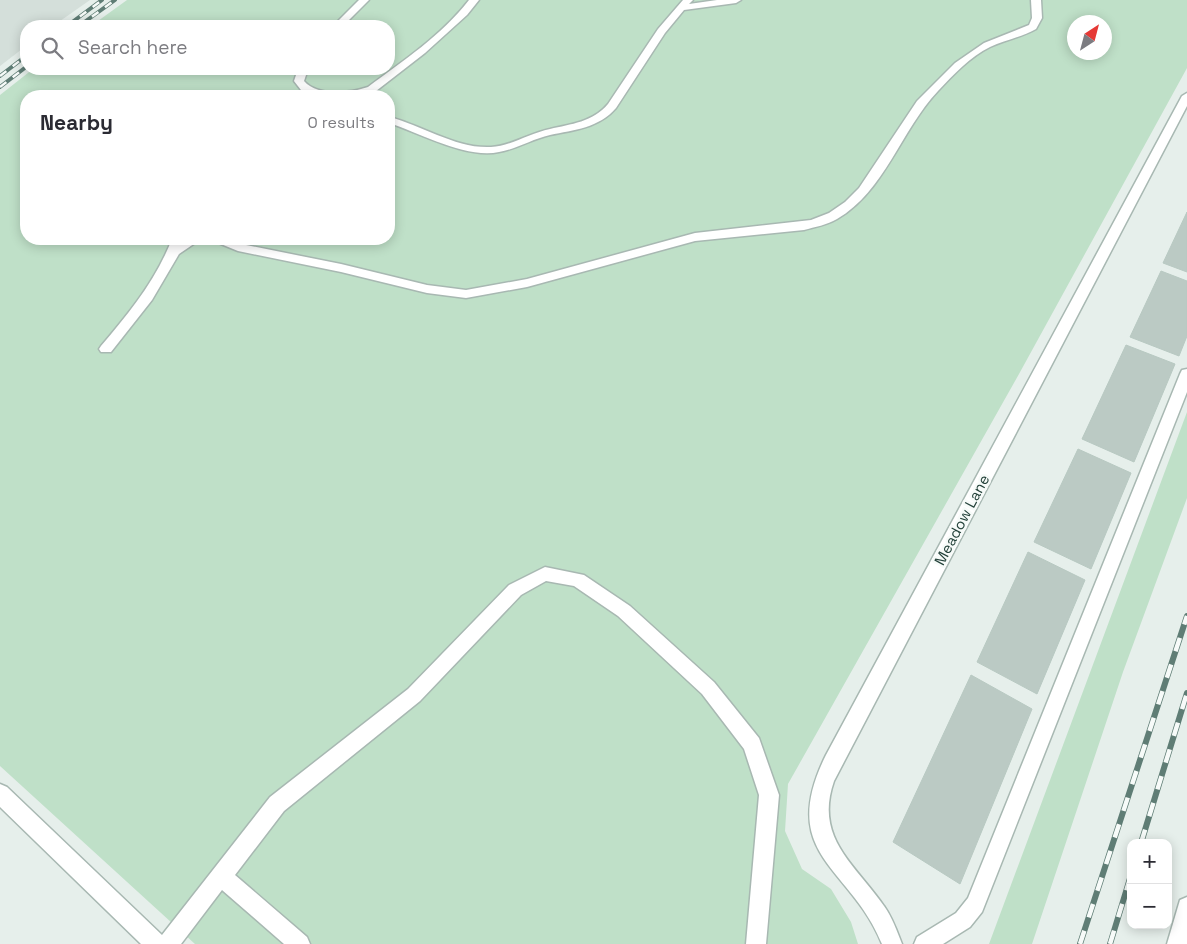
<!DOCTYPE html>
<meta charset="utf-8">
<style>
:root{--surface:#fff;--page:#f2f2f3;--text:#2b2b33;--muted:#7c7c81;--line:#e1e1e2}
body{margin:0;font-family:"Space Grotesk",sans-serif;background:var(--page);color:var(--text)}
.controls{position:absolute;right:15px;bottom:15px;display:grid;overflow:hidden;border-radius:10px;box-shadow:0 2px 12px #0003}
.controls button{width:45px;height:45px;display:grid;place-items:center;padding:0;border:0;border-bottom:1px solid var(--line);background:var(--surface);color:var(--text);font:25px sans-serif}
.compass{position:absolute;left:1067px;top:15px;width:45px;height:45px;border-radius:50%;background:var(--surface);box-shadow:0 2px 12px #0003;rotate:36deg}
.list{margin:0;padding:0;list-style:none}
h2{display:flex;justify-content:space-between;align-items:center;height:65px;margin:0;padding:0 20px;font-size:21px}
h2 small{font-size:16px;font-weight:400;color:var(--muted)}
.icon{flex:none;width:28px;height:28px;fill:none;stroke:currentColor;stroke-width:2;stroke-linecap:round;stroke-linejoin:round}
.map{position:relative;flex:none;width:1187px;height:944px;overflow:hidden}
.search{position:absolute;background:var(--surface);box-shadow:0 2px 12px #0003;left:20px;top:20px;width:375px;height:55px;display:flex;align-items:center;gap:12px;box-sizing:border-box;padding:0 18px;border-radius:20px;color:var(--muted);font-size:19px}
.panel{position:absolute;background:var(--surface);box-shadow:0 2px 12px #0003;left:20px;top:90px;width:375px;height:155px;border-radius:20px}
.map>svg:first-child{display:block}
</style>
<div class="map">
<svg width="1187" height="944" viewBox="0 0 1187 944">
<rect width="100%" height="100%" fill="#e6efeb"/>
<path fill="#d4dfda" d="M 0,0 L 90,0 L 53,26 L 26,26 L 26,46 L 0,66 Z"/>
<g fill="#bfe0c8" fill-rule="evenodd">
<path d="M 127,0 L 1187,0 L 1187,68 L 1019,374 L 788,784 L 785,831 L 802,869 L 831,889 L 851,922 L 858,944 L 195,944 L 0,766 L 0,95 L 33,69 L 389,69 L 389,26 L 91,26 ZM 1074,22 L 1104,22 L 1104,52 L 1074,52 ZM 26,96 L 389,96 L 389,239 L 26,239 Z"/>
<path d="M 1187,412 L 1187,498 L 1123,672 L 1032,944 L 989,944 Z"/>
</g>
<g fill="#bbcac4" stroke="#b8c9c2">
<path d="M 1187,212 L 1187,272 L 1163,263 Z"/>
<path d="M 1161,271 L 1187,281 L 1187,336 L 1179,356 L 1130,337 Z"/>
<path d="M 1126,345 L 1175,364 L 1134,462 L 1082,439 Z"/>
<path d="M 1078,449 L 1131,473 L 1091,569 L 1034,542 Z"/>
<path d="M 1028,552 L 1085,580 L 1037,694 L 977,662 Z"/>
<path d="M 971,675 L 1032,709 L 960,884 L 893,842 Z"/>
</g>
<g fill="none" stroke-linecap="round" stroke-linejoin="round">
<defs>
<g id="minor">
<path d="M 359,0 L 369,0 L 343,26 L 333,26 Z"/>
<path d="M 469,0 L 479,0 L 467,15 L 425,53 L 376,91 L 360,96 L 317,96 L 301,90 L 294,81 L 298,69 L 308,69 L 304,81 C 318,97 350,93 368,87 C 403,61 442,35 469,0 Z"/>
<path d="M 683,0 L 693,0 L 689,4 L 717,0 L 741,0 L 736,3 L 684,10 L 665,33 L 616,108 C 599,128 574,130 550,135 C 532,139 517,149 499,152 C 466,159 420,133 389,123 L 389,117 C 422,125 456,149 491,147 C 511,146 530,133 550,129 C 571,124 593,122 608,104 L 658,29 Z"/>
<path d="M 1031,0 L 1041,0 L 1042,18 L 1036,29 C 1022,37 1005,40 990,47 C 970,57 953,75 938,91 C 901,130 885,191 837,219 C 827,225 815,227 804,230 L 695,241 L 527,287 L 466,298 L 427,293 L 341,272 L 238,251 L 216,242 L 214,239 L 230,239 L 241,244 L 341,264 L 427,285 L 466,290 L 527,279 L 695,233 L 811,220 L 829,213 L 845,202 L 859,188 L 917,101 L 955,63 L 984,43 L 1029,25 L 1032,18 Z"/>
<path d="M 1187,93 L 1187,106 L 834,781 C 814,838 855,864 884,906 C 892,917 897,931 902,944 L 882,944 C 851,866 776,856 826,755 L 1182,96 Z"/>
<path d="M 172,239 L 201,239 L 179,254 L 152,300 L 111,352 L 101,352 L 99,349 L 101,346 C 130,312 156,280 172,239 Z"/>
<path d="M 1187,369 L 1187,392 L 982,912 L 970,927 L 943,944 L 914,944 L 917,937 L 956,913 L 968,898 L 1180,374 L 1182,370 Z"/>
<path d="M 545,567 L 584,575 L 630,606 L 714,682 L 759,738 L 779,795 L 766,944 L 746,944 L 759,795 L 744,749 L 702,694 L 618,616 L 574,586 L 546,581 L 521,595 L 420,701 L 284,811 L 235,875 L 307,937 L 310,944 L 284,944 L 222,890 L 181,944 L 141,944 L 0,807 L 0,784 L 7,787 L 162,935 L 270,797 L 408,689 L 509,585 Z"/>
<path d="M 1187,897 L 1187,944 L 1167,944 L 1180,900 Z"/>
</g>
</defs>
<use href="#minor" stroke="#a8b8b2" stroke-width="3"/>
<use href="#minor" fill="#fff" fill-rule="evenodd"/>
<defs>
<g id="rail-far1">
<path d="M 67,26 L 102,0"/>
<path d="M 79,26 L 115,0"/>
<path d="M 0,76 L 26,56"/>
<path d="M 0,87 L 26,67"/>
</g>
<g id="rail">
<path d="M 1141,843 L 1187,693"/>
<path d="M 1080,944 L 1187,616"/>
<path d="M 1110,944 L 1131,875"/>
</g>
</defs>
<use href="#rail-far1" stroke="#5f7d75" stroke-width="4"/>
<use href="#rail" stroke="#5f7d75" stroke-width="6"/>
<use href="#rail-far1" stroke="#f7fbf9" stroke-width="2.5" stroke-dasharray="8" stroke-linecap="butt"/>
<use href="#rail" stroke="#f7fbf9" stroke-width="4.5" stroke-dasharray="14" stroke-linecap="butt"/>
</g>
<g text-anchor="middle" stroke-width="5" stroke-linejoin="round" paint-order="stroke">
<g font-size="15" fill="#24423a" stroke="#f7fbf9">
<text transform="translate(962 520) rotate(-62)" y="5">Meadow Lane</text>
</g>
</g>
</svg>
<div class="controls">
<button>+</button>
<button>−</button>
</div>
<svg class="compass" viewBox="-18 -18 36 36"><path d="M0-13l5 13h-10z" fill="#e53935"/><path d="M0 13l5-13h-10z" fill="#7c7c81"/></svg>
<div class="search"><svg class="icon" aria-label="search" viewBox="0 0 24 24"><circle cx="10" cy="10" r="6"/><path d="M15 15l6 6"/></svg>Search here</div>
<section class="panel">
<h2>Nearby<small>0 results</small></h2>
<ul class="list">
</ul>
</section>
</div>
